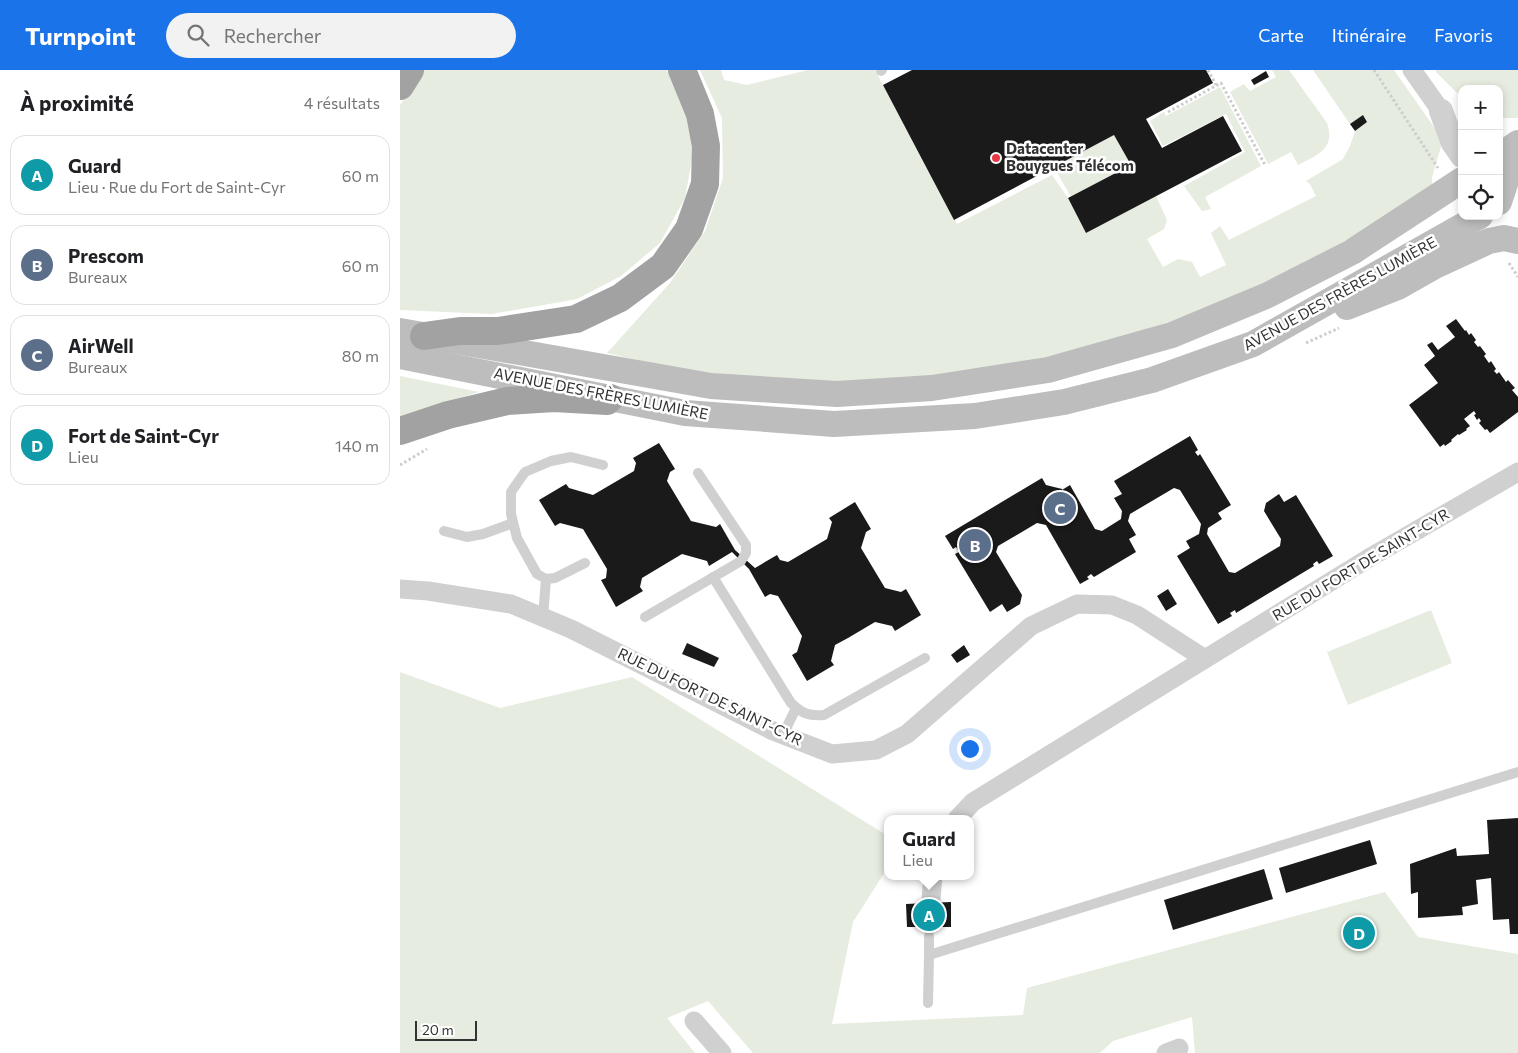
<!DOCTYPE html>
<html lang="fr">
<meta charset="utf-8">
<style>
:root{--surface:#fff;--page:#f2f2f2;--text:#202124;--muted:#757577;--line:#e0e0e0;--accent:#1a73e8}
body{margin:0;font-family:Commissioner,sans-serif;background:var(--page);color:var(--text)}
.controls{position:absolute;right:15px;top:15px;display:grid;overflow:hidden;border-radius:10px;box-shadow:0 2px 8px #0003}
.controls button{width:45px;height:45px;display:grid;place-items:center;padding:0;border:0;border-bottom:1px solid var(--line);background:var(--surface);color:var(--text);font:25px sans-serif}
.scale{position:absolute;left:15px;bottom:12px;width:62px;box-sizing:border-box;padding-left:5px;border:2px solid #333;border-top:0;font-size:14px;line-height:18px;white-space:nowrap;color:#333;-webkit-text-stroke:4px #fff;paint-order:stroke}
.you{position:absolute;left:569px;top:678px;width:18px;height:18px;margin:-12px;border:4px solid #fff;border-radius:50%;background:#1a73e8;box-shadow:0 0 0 8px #1a73e833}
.badge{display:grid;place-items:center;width:32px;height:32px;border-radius:50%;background:var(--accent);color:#fff;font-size:16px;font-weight:700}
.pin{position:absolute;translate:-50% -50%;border:2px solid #fff;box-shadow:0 1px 5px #0006}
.popup{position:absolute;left:484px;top:745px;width:90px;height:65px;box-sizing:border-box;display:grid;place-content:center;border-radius:10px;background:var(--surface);filter:drop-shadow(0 1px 4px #0005);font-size:16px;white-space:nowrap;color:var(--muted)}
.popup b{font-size:19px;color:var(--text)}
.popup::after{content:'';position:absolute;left:50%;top:100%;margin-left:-10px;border:10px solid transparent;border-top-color:var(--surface)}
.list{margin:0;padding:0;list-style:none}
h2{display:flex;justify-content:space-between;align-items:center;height:65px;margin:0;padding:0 20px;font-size:21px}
h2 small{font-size:16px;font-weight:400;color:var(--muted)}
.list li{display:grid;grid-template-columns:32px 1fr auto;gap:15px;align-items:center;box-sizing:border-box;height:80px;margin:0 10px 10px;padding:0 10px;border:1px solid var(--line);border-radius:15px}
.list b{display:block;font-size:19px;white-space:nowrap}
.list p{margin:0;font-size:16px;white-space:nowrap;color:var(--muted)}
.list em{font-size:16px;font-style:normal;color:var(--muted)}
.icon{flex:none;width:28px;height:28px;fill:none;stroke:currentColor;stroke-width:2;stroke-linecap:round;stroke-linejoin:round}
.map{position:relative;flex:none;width:1118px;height:983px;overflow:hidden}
header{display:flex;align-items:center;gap:30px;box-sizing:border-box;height:70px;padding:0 25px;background:var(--accent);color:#fff}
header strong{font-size:24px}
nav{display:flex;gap:28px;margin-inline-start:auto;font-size:18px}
.search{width:350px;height:45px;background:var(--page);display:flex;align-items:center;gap:12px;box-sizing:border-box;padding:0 18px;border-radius:28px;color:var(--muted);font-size:19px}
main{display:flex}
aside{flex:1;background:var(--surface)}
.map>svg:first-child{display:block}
</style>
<header>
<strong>Turnpoint</strong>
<div class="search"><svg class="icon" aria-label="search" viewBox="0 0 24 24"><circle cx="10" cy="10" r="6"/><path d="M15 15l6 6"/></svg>Rechercher</div>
<nav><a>Carte</a><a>Itinéraire</a><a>Favoris</a></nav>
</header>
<main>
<aside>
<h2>À proximité<small>4 résultats</small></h2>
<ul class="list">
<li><span class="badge" style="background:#0f9aa8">A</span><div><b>Guard</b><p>Lieu · Rue du Fort de Saint-Cyr</p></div><em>60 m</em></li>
<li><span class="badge" style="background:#5c6f8a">B</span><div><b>Prescom</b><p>Bureaux</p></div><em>60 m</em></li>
<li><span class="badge" style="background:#5c6f8a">C</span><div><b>AirWell</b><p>Bureaux</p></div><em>80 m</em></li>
<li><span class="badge" style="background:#0f9aa8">D</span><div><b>Fort de Saint-Cyr</b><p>Lieu</p></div><em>140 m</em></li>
</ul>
</aside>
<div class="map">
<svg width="1118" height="983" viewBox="0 0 1118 983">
<rect width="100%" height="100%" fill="#fff"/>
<g fill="#e6ecdf">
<path d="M 23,0 L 267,0 L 285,39 L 294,78 L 285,128 L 260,173 L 221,206 L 177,229 L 92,244 L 0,240 L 0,35 Z"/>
<path d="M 300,0 L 321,0 L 324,10 L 347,15 L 408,0 L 475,0 L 557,154 L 652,105 L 668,128 L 686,163 L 756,126 L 767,150 L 764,159 L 747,169 L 763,197 L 778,189 L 792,192 L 800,207 L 826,195 L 811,163 L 820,156 L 829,170 L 916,126 L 910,114 L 906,111 L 943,89 L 950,76 L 955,61 L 967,52 L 963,46 L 950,54 L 913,0 L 994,0 L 1043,70 L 1032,107 L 1032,115 L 960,163 L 853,219 L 775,250 L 698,275 L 613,295 L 486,312 L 319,309 L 207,283 L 270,213 L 305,161 L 323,108 L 322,48 Z"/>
<path d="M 872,0 L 889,0 L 927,53 C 936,79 917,85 898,95 L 891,82 L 868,94 L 830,22 L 844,14 L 850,21 L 876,7 Z"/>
<path d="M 1036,0 L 1118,0 L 1118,48 L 1099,48 L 1099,19 L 1062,19 L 1062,28 L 1036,2 Z"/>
<path d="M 820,17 L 861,96 L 805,127 L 811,139 L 802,141 L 784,116 L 845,82 L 826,44 L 763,76 L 750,51 L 764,42 L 766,46 Z"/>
<path d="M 714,65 L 731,95 L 671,127 L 654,97 Z"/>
<path d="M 0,306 L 79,322 L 0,347 Z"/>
<path d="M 1031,540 L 1052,593 L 948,635 L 927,582 Z"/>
<path d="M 0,602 L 100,638 L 232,607 L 488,766 L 488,797 L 453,852 L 432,954 L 623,945 L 627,918 L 985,822 L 1018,867 L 1118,884 L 1118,983 L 795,983 L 792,947 L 713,971 L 700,983 L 353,983 L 308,931 L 267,948 L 295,983 L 0,983 Z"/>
</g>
<g fill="#1a1a1a">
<path d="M 512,0 L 806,0 L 813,13 L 746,49 L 762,78 L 823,46 L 842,81 L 686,163 L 668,128 L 731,95 L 714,65 L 554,150 L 483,15 Z"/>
<path d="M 866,1 L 869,7 L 854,15 L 851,10 Z"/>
<path d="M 963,45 L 967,52 L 955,61 L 950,54 Z"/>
<path d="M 1056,249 L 1065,261 L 1066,260 L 1069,265 L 1071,263 L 1076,270 L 1074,272 L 1078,277 L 1080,276 L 1086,284 L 1084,286 L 1089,293 L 1091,291 L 1096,299 L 1094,301 L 1097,304 L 1099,302 L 1106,312 L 1108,310 L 1115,318 L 1112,320 L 1118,327 L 1118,342 L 1090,363 L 1087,359 L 1085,360 L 1079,353 L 1081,351 L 1079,348 L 1077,350 L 1074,345 L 1076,344 L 1074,341 L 1064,349 L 1070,356 L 1066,359 L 1067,360 L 1059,365 L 1058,364 L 1051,370 L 1052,371 L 1045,376 L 1044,374 L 1040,377 L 1009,335 L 1038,313 L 1024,295 L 1035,286 L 1027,275 L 1032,272 L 1038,280 L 1055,267 L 1046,256 Z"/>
<path d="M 790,366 L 798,380 L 795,382 L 798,386 L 800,384 L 831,435 L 818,443 L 822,449 L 808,458 L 807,464 L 829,502 L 835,503 L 880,476 L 881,469 L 864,441 L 866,433 L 879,424 L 884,432 L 896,425 L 933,486 L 919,494 L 917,491 L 913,494 L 914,496 L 836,543 L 835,540 L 830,543 L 832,546 L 818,554 L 777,486 L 790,478 L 786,471 L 799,464 L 801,454 L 780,420 L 774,418 L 730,444 L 728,451 L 736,465 L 729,469 L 736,482 L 694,507 L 691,504 L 687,507 L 689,509 L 680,514 L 646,455 L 637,453 L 598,476 L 596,482 L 622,525 L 620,534 L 607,542 L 602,534 L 590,542 L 555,484 L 559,482 L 556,477 L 553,479 L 545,466 L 642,408 L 646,415 L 662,419 L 662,420 L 670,415 L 695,459 L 702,461 L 721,449 L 722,441 L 714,428 L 722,424 L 714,411 Z"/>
<path d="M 259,373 L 275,399 L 270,402 L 267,411 L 291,451 L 316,457 L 320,454 L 335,480 L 355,498 L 377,485 L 380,490 L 388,492 L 427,469 L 432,452 L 429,448 L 455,432 L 471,459 L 466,462 L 461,478 L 485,518 L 501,522 L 506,519 L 521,545 L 495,561 L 492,556 L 475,552 L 448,568 L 435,575 L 431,591 L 434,595 L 407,611 L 392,585 L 397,582 L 402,566 L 378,526 L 370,524 L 365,527 L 349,499 L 332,482 L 309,496 L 307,491 L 282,484 L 242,508 L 240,517 L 243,521 L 216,537 L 201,510 L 206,508 L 207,499 L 183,459 L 160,453 L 155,456 L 139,430 L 166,414 L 169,418 L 193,425 L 234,401 L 236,393 L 233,388 Z"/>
<path d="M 768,519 L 777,534 L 766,541 L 757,526 Z"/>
<path d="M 287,573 L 319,588 L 314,597 L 282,584 Z"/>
<path d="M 564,575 L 570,585 L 557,593 L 551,585 Z"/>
<path d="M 1118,748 L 1118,864 L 1110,864 L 1109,849 L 1093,850 L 1091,808 L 1076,810 L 1078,834 L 1062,837 L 1063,845 L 1018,848 L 1018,822 L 1011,824 L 1010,794 L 1056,778 L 1057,786 L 1089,784 L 1087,750 Z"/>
<path d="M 970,770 L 977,794 L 886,823 L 879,798 Z"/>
<path d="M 864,799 L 873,829 L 773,860 L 764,830 Z"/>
<path d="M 551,832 L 551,857 L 507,857 L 506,834 Z"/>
</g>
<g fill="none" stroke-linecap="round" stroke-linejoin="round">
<g stroke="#cdcdcd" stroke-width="3" stroke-dasharray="2.5 2.5" stroke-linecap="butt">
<path d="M 808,0 L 816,15"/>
<path d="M 974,0 L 1038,98"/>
<path d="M 768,42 L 821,13 L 865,95"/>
<path d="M 1109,193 L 1118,207"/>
<path d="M 906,273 L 939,258"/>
<path d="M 0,395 L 27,379"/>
</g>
<g stroke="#d0d0d0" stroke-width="10">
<path d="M 481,1 L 482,0"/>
<path d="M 298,403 L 346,475 L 346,483 L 343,488"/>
<path d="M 44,461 L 67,467 L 83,464 L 113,453"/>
<path d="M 185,493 L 155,508 L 146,509 L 137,504 L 117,468 L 111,444 L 111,422 L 125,402 L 151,391 L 171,387 L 203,395"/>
<path d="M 313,507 L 391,633 C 403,644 408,646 424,645 L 525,588"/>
<path d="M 143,547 L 146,509"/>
<path d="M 245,547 L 341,491"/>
<path d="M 383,665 L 396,638"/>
<path d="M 529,866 L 529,885 L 1118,702"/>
<path d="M 528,933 L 529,885"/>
</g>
<g stroke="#d0d0d0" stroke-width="19">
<path d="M 1012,0 L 1041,41"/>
<path d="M 0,519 L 28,521 L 111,534 L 171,559 L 373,661 L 432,684 L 476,680 L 507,664 L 631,556 L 677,534 L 712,535 L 737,545 L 805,589 L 969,488 L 1118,402"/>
<path d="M 557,749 L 573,732 L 805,589"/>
<path d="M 531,829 L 533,806"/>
<path d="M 294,951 L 322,983"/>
<path d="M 766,983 L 779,978"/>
</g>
<path stroke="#d0d0d0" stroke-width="24" d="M 1041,41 L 1053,73 L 1062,86"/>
<g stroke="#bdbdbd" stroke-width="26">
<path d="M 1099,86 L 1118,73"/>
<path d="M 1099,132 L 1110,99 L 1118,94"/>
<path d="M 947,237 L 998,217 L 1035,196 L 1089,171 L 1104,168 L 1118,171"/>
<path d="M 0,261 L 311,316 L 437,324 L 532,318 L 648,300 L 772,265 L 868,225 L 952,182 L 1062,110"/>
<path d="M 0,286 L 285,343 L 434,354 L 575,346 L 664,332 L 752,310 L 853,274 L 1080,146"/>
</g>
<g stroke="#a2a2a2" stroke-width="28">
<path d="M 0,16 L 10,0"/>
<path d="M 24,266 L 60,261 L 98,261 L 176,249 L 220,228 L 263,196 L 289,159 L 305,114 L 306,76 L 300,44 L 282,0"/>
<path d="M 0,361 L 48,345 L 107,331 L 154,328 L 207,331 L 210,328"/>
</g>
</g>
<circle fill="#e63946" stroke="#fff" stroke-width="2" cx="596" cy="88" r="5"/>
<g text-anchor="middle" stroke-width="5" stroke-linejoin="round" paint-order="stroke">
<g font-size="15" font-weight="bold" fill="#333" stroke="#fff" text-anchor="start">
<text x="606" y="84">Datacenter<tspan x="606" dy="17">Bouygues Télécom</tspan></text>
</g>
<g font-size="15" fill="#333" stroke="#fff">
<text transform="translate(940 224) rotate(-29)" y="5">AVENUE DES FRÈRES LUMIÈRE</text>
<text transform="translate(201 324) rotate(11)" y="5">AVENUE DES FRÈRES LUMIÈRE</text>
<text transform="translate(961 495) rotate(-31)" y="5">RUE DU FORT DE SAINT-CYR</text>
<text transform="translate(310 627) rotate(26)" y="5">RUE DU FORT DE SAINT-CYR</text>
</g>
</g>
</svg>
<div class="controls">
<button>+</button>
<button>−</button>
<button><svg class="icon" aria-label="locate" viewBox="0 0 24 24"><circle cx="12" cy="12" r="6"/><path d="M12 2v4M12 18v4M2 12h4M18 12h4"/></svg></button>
</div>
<div class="scale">20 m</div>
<div class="you"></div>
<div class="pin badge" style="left:529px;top:845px;background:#0f9aa8">A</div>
<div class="popup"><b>Guard</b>Lieu</div>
<div class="pin badge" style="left:575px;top:475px;background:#5c6f8a">B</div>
<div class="pin badge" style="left:660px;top:438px;background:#5c6f8a">C</div>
<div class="pin badge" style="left:959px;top:863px;background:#0f9aa8">D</div>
</div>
</main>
